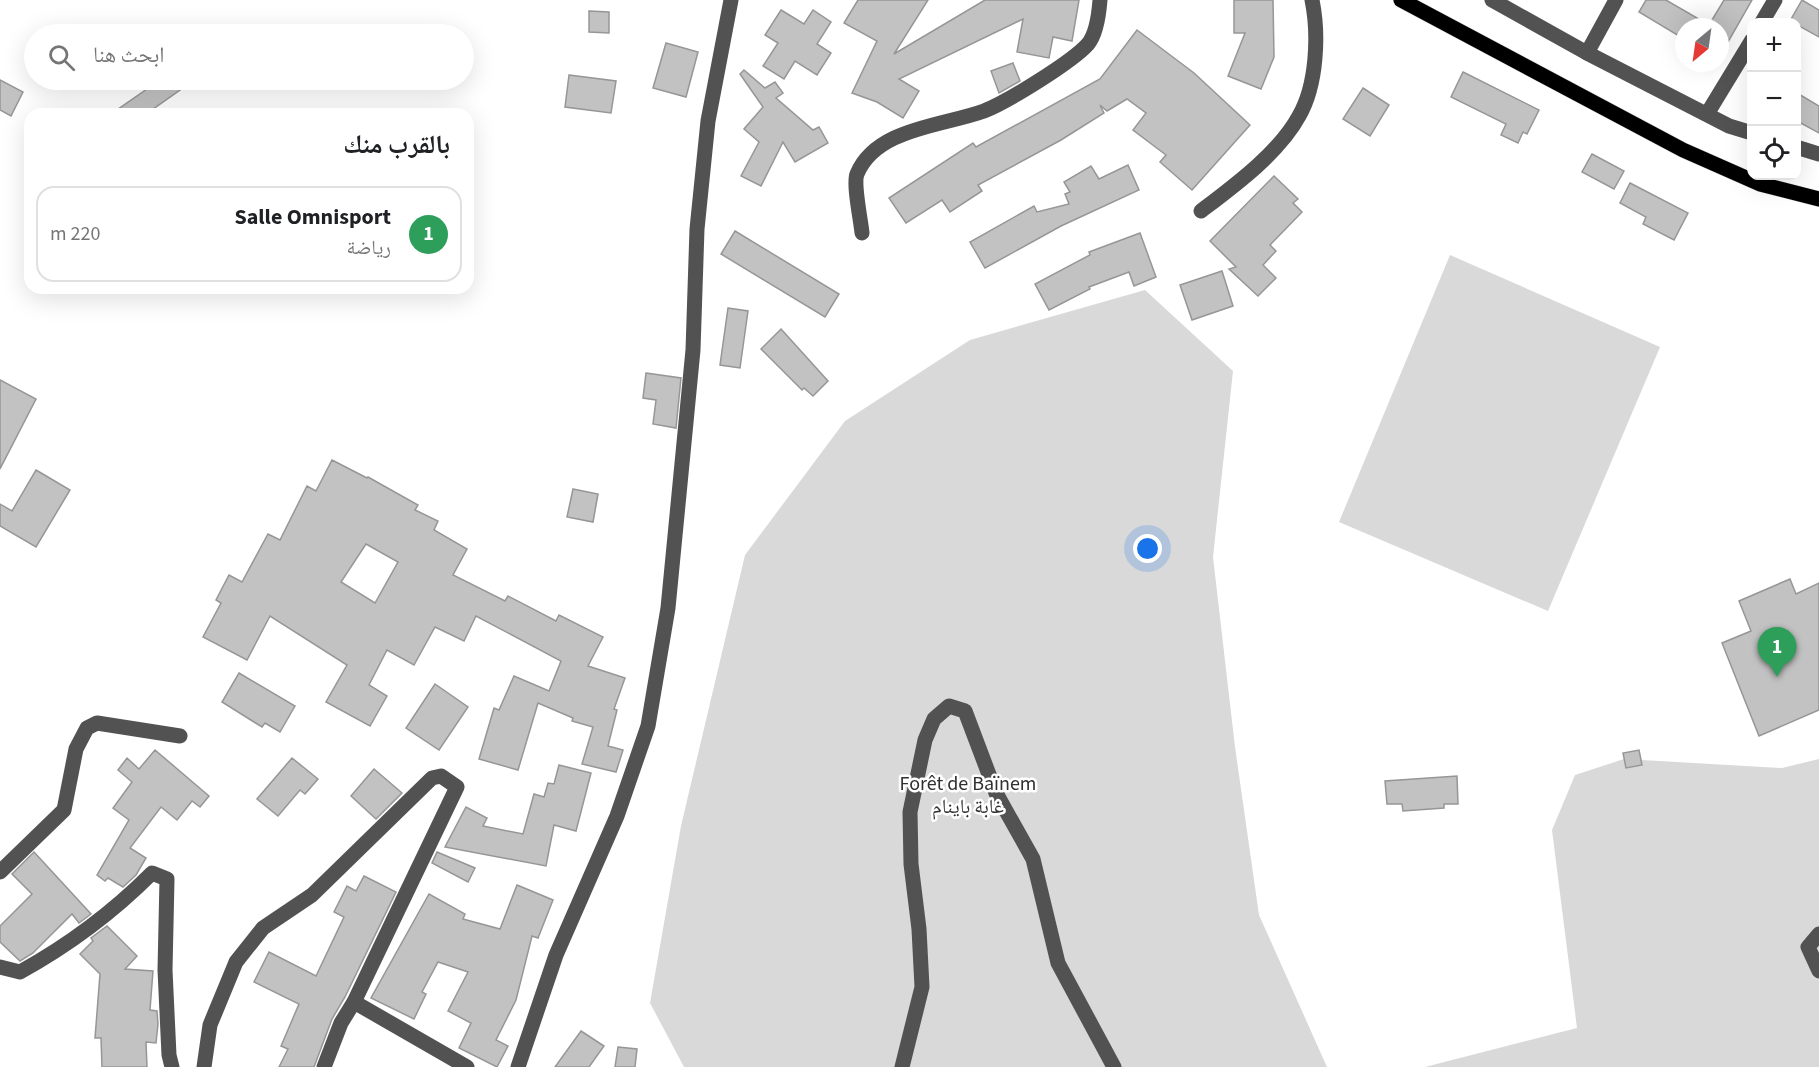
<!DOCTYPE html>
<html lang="ar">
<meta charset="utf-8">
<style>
:root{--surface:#fff;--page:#f6f6f6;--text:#202124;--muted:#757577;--line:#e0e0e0;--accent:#1a73e8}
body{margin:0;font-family:"Source Sans 3","Noto Naskh Arabic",sans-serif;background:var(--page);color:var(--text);direction:rtl}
.controls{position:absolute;right:18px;top:18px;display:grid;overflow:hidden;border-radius:12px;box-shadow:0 6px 24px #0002}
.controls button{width:54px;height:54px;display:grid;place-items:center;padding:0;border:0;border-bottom:2px solid var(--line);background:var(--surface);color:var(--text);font:30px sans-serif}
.compass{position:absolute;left:1675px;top:18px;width:54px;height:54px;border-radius:50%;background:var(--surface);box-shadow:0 6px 24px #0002;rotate:209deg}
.you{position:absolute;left:1148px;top:549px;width:21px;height:21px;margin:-15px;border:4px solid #fff;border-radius:50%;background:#1a73e8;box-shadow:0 0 0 9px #1a73e833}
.badge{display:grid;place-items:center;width:39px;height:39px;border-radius:50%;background:var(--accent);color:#fff;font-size:20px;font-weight:700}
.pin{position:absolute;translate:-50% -50px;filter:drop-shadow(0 2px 3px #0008)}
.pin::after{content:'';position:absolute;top:32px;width:21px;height:18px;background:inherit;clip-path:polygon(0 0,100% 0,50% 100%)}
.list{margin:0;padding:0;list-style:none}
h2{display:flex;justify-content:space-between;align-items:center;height:78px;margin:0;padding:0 24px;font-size:26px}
h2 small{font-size:20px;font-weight:400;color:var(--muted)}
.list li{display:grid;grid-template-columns:39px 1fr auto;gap:18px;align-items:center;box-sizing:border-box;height:96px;margin:0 12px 12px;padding:0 12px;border:2px solid var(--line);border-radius:18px}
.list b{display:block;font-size:22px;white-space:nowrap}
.list p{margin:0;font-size:20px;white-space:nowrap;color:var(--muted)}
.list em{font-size:20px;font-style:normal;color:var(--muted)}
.icon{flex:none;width:33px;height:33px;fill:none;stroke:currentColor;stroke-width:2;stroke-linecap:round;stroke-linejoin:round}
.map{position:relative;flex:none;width:1819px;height:1067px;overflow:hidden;direction:ltr}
.search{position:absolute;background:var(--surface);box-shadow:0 6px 24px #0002;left:24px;top:24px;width:450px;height:66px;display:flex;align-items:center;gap:15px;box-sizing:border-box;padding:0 21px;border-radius:33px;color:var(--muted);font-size:22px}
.panel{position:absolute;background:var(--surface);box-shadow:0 6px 24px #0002;left:24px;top:108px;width:450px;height:186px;border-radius:18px;direction:rtl}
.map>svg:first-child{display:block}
</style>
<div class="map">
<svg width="1819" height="1067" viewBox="0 0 1819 1067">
<rect width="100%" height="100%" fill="#fff"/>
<g fill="#d9d9d9">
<path d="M 1450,255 L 1660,347 L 1548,611 L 1339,522 Z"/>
<path d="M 1145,290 L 1233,371 L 1213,557 L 1235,747 L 1259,915 L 1327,1067 L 684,1067 L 650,1003 L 681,826 L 745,555 L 845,421 L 970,340 Z"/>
<path d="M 1624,759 L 1782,768 L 1819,759 L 1819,1067 L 1425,1067 L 1577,1028 L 1552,830 L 1575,775 Z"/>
</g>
<g fill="#c2c2c2" stroke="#969696" stroke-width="1.5" fill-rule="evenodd">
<path d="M 858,0 L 928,0 L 894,54 L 985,0 L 1079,0 L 1072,41 L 1053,37 L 1049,58 L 1017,52 L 1023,19 L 899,79 L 919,91 L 903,118 L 877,102 L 852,93 L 877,41 L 844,23 Z"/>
<path d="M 1234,0 L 1273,0 L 1274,57 L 1261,89 L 1228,76 L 1245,33 L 1234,33 Z"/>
<path d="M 1646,0 L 1666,0 L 1709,25 L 1724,0 L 1752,0 L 1720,56 L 1720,27 L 1684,27 L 1684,39 L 1639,12 Z"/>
<path d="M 1802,0 L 1819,10 L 1819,37 L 1790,21 Z"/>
<path d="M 781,10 L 804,24 L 813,10 L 831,22 L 817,44 L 831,53 L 817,75 L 795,61 L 784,79 L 763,66 L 778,43 L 765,35 Z"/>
<path d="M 589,11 L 609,12 L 609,33 L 589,32 Z"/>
<path d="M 1137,30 L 1194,73 L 1250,125 L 1192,190 L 1160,162 L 1166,155 L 1133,130 L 1146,113 L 1127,99 L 1107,111 L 1100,105 L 1104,113 L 1061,140 L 978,185 L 982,191 L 950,212 L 942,200 L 906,223 L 889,198 L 973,143 L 976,147 L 1100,79 Z"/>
<path d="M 666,43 L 698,52 L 686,97 L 653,88 Z"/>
<path d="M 1013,63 L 1020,81 L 999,93 L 991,71 Z"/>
<path d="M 744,70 L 765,88 L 775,82 L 783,93 L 776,98 L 813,130 L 819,127 L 828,143 L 795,162 L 783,142 L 761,186 L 741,176 L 759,142 L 744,129 L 763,107 L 740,74 Z"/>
<path d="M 1463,72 L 1539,110 L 1527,134 L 1523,132 L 1518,143 L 1501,135 L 1506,124 L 1451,97 Z"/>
<path d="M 569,75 L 616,81 L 611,113 L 565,107 Z"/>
<path d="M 0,80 L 23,92 L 11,116 L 0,110 Z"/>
<path d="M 160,80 L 173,80 L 180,90 L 146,114 L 111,114 Z"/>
<path d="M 1363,88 L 1389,105 L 1370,136 L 1343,119 Z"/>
<path d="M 1797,93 L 1819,106 L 1819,133 L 1797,121 Z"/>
<path d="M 1592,154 L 1624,171 L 1614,189 L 1582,172 Z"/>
<path d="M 1128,165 L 1139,190 L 1061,226 L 985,268 L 970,242 L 1034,206 L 1037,212 L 1069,204 L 1065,194 L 1070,192 L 1064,182 L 1091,166 L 1099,179 Z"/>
<path d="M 1274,176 L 1298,199 L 1293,203 L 1302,212 L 1270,245 L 1276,251 L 1263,265 L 1276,278 L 1258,296 L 1229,269 L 1236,267 L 1210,241 Z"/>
<path d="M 1630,183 L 1688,213 L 1674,240 L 1643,224 L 1646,217 L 1620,203 Z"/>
<path d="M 735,231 L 839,294 L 825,317 L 721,254 Z"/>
<path d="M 1140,233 L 1156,277 L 1134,286 L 1129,272 L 1089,287 L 1090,289 L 1049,310 L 1035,284 L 1090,255 L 1089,252 Z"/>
<path d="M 1222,271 L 1233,306 L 1192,320 L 1180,285 Z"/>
<path d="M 728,308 L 748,311 L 740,368 L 720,365 Z"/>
<path d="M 781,329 L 828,381 L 813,396 L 804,388 L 802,390 L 761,349 Z"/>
<path d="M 646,373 L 681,378 L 676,428 L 653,424 L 656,400 L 643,398 Z"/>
<path d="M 0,380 L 36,399 L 0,469 Z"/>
<path d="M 332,460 L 367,478 L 368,477 L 418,505 L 415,510 L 438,521 L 434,530 L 467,549 L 453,575 L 505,601 L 508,596 L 556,621 L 559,615 L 603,637 L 588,666 L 625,678 L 614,709 L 617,710 L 608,746 L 623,750 L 616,772 L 582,764 L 593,727 L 572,721 L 573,718 L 538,703 L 518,770 L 479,759 L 494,708 L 499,710 L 514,676 L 549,691 L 561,661 L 476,616 L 464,641 L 435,627 L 414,665 L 387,650 L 369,685 L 387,696 L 370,726 L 326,702 L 347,665 L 270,616 L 247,660 L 203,637 L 221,603 L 216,600 L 229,575 L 242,582 L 268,534 L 280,540 L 307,486 L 316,491 ZM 366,544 L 398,562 L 375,603 L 341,582 Z"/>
<path d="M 36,470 L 70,490 L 36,547 L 0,526 L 0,504 L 12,511 Z"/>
<path d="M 573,489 L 598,494 L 593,522 L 567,517 Z"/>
<path d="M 1790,579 L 1796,594 L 1819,583 L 1819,710 L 1759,736 L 1722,643 L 1751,631 L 1739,601 Z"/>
<path d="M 239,673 L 295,706 L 280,732 L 265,723 L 262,727 L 222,702 Z"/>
<path d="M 435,684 L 468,707 L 439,750 L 406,728 Z"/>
<path d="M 155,750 L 209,796 L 200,807 L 192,801 L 177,820 L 161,807 L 130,848 L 146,858 L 136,875 L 123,887 L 108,878 L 105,881 L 97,875 L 129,820 L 113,808 L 132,782 L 118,770 L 127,758 L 139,769 Z"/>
<path d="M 1639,750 L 1642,765 L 1626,768 L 1623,753 Z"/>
<path d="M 292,758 L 318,779 L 305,794 L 300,790 L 278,816 L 257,799 Z"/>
<path d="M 559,765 L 591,773 L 576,831 L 554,825 L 546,866 L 445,847 L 466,807 L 487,818 L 483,826 L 523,834 L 534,794 L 544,797 L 548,783 L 554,784 Z"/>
<path d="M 374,769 L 402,793 L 376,819 L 351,796 Z"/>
<path d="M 1457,776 L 1458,804 L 1444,804 L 1444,808 L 1403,811 L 1402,804 L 1387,804 L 1385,781 Z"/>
<path d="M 34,852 L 91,914 L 79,923 L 72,914 L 33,953 L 20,961 L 0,942 L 0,926 L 32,894 L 12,874 Z"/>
<path d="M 437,852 L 475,868 L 468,882 L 432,863 Z"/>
<path d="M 364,876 L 396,892 L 345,997 L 332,1019 L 314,1067 L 279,1067 L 288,1049 L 281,1046 L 299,1004 L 254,982 L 269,952 L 316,976 L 344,917 L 334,912 L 347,886 L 356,891 Z"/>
<path d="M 517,885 L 553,900 L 538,938 L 532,936 L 516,1000 L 496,1040 L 508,1046 L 497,1067 L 459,1048 L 471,1023 L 448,1011 L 468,972 L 438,962 L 422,992 L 426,994 L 414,1019 L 371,998 L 429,894 L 465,914 L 463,919 L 500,929 Z"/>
<path d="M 107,926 L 137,956 L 125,969 L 153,971 L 150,1010 L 157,1011 L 158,1024 L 156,1043 L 146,1042 L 147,1067 L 102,1067 L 101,1038 L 95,1038 L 100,974 L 80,954 L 93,941 L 91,938 Z"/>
<path d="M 581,1031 L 604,1046 L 589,1067 L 555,1067 Z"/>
<path d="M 618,1047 L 637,1049 L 635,1067 L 615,1067 Z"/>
</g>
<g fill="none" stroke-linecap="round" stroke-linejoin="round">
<defs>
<path id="major" d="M 1401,0 L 1683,150 L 1760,184 L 1819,199"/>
</defs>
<use href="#major" stroke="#dbdbdb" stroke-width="16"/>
<g stroke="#525252" stroke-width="15">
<path d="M 1492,0 L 1587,53 L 1729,126 L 1752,133"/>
<path d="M 1762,22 L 1775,0"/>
<path d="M 1587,53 L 1616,0"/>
<path d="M 1707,114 L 1752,40"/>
<path d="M 1796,147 L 1819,154"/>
<path d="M 1201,211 C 1234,186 1279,153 1299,116 C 1317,85 1319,34 1312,0"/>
<path d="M 862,233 C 861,221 853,184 857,174 C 876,128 943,126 984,111 C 1007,102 1072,62 1088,44 C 1097,33 1099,13 1100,0"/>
<path d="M 0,872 L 64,810 L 76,749 L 87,728 L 97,723 L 180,736"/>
<path d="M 1819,934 L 1808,947 L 1819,971"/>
<path d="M 0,967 L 20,972 C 69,945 112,913 152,873 L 167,879 L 165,970 L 169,1055 L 172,1067"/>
<path d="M 354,1002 L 467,1067"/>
<path d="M 204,1067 L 210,1025 L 236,962 L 263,928 L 312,895 L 432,778 L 441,776 L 457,787 L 354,1002 L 341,1023 L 324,1067"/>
<path d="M 518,1067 L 556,955 L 617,816 L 648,726 L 668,608 L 693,350 L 697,229 L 708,121 L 731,0"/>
<path d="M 902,1067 L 922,987 L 919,929 L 911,864 L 910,812 L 925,740 L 934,719 L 949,706 L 965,711 L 996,793 L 1033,859 L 1058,963 L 1114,1067"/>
</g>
<use href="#major" stroke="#000" stroke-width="15"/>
</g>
<g text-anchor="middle" stroke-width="5" stroke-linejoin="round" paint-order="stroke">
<g font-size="20" fill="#303030" stroke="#fff">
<text x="968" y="790">Forêt de Baïnem<tspan x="968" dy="23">غابة باينام</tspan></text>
</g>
</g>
</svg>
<div class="controls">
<button>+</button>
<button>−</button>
<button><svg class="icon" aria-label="locate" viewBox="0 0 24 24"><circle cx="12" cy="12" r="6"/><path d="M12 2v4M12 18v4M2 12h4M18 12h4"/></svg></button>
</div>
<svg class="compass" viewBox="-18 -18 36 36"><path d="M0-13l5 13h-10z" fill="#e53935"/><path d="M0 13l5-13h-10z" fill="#757577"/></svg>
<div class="you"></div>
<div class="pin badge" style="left:1777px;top:677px;background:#2e9e5b">1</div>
<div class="search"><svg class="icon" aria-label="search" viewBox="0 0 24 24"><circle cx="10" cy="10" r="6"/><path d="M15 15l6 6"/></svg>ابحث هنا</div>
<section class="panel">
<h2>بالقرب منك<small></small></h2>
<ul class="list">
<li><span class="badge" style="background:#2e9e5b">1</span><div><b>Salle Omnisport</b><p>رياضة</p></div><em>220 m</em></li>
</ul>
</section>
</div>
